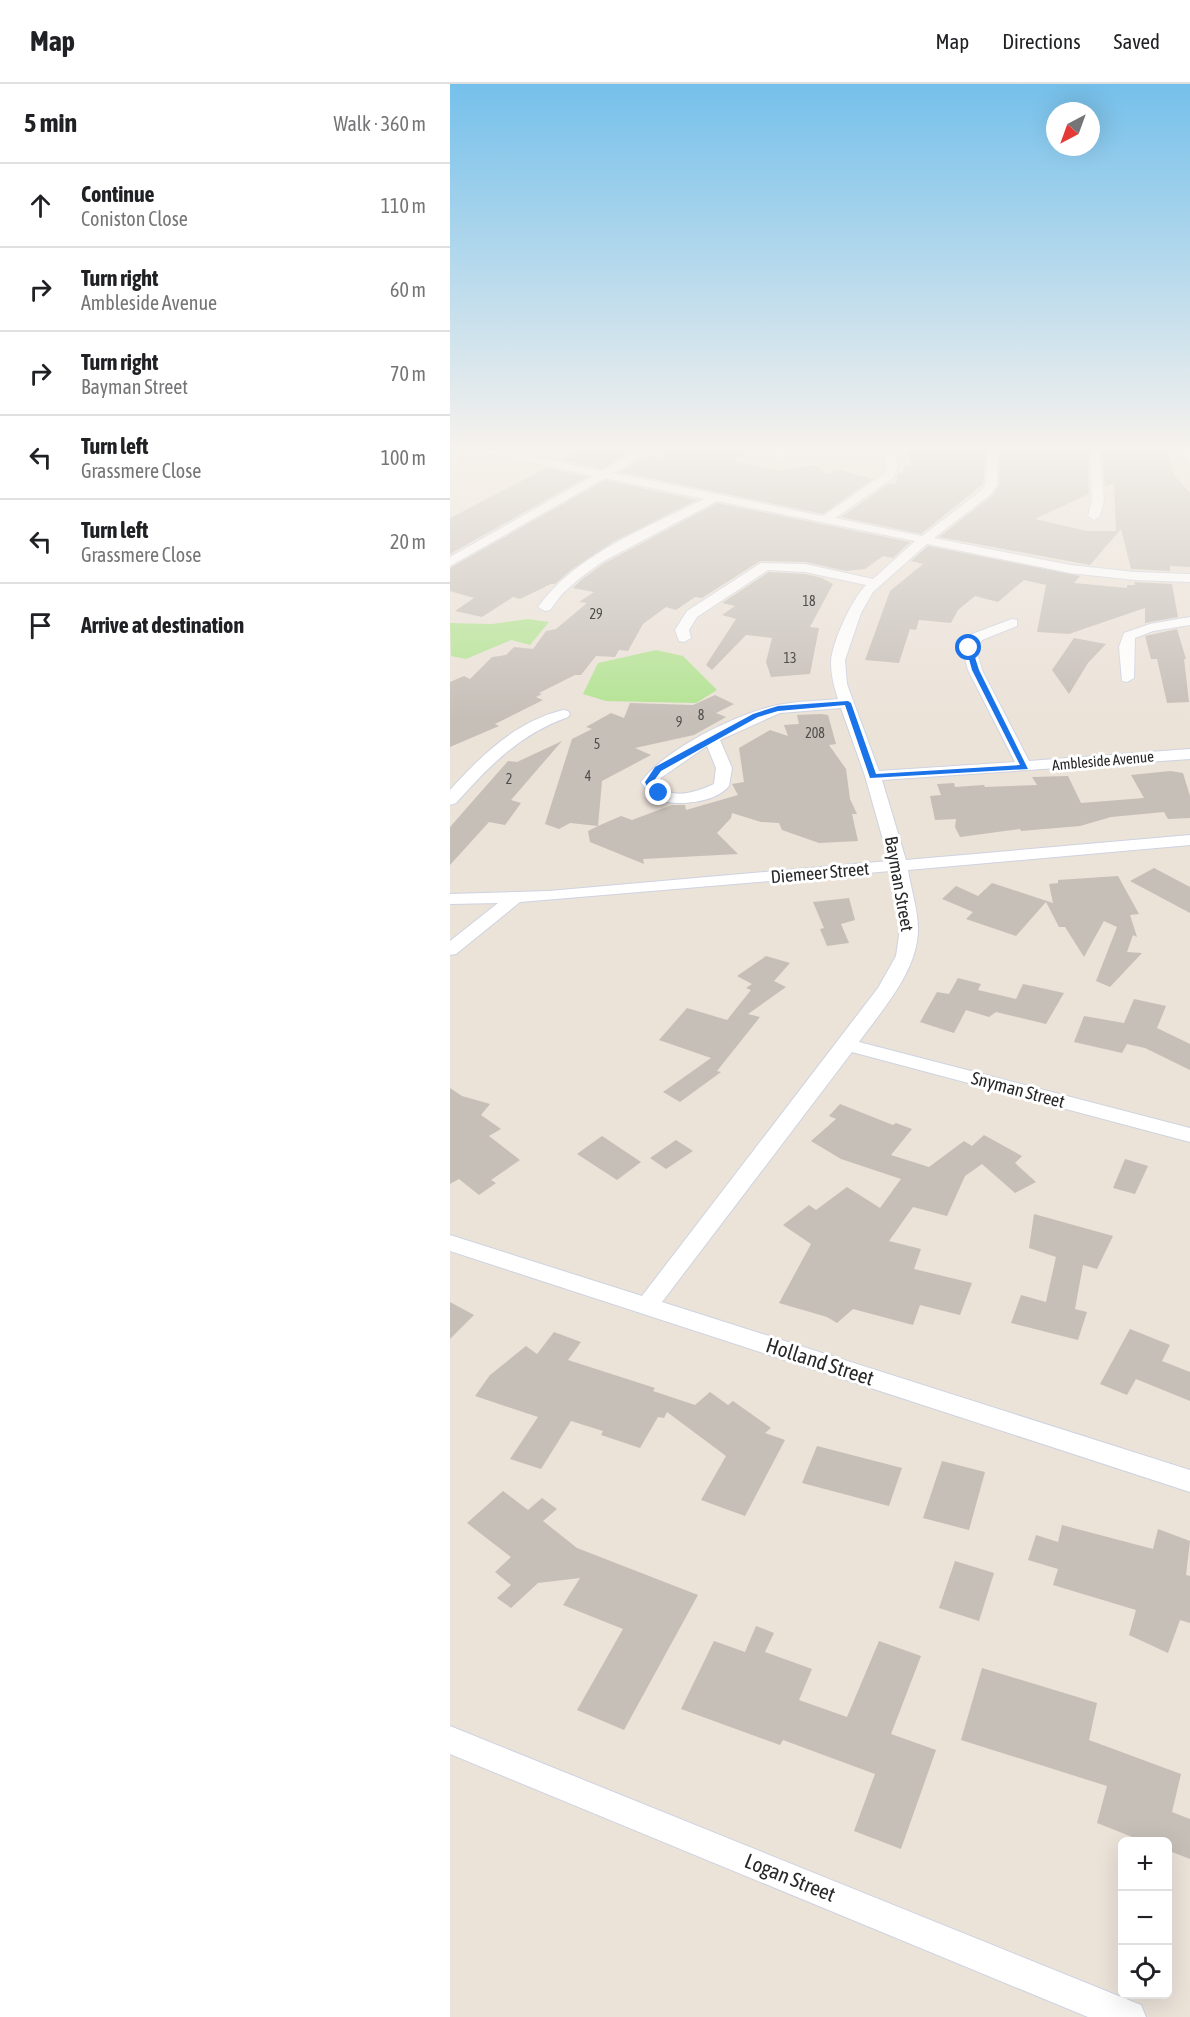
<!DOCTYPE html>
<meta charset="utf-8">
<style>
:root{--surface:#fff;--page:#f2f2f2;--text:#202124;--muted:#757577;--line:#e0e0e0}
body{margin:0;font-family:"Asap Condensed",sans-serif;background:var(--page);color:var(--text)}
.controls{position:absolute;right:18px;bottom:18px;display:grid;overflow:hidden;border-radius:9px;box-shadow:0 6px 24px #0002}
.controls button{width:54px;height:54px;display:grid;place-items:center;padding:0;border:0;border-bottom:2px solid var(--line);background:var(--surface);color:var(--text);font:30px sans-serif}
.compass{position:absolute;left:596px;top:18px;width:54px;height:54px;border-radius:50%;background:var(--surface);box-shadow:0 6px 24px #0002;rotate:221deg}
.stop{position:absolute;width:18px;height:18px;margin:-14px;border:4px solid #1a73e8;border-radius:50%;background:#fff}
.stop.end{background:#1a73e8;border-color:#fff;box-shadow:0 2px 6px #0008}
.list{margin:0;padding:0;list-style:none}
h2{display:flex;justify-content:space-between;align-items:center;height:78px;margin:0;padding:0 24px;font-size:26px}
h2 small{font-size:20px;font-weight:400;color:var(--muted)}
.list li{display:grid;grid-template-columns:39px 1fr auto;gap:18px;align-items:center;box-sizing:border-box;height:84px;padding:0 24px;border-top:2px solid var(--line)}
.list b{display:block;font-size:22px;white-space:nowrap}
.list p{margin:0;font-size:20px;white-space:nowrap;color:var(--muted)}
.list em{font-size:20px;font-style:normal;color:var(--muted)}
.icon{flex:none;width:33px;height:33px;fill:none;stroke:currentColor;stroke-width:2;stroke-linecap:round;stroke-linejoin:round}
.map{position:relative;flex:none;width:740px;height:1933px;overflow:hidden}
header{display:flex;align-items:center;gap:36px;box-sizing:border-box;height:84px;padding:0 30px;background:var(--surface);border-bottom:2px solid var(--line)}
header strong{font-size:28px}
nav{display:flex;gap:33px;margin-inline-start:auto;font-size:21px}
main{display:flex}
aside{flex:1;background:var(--surface)}
.map>svg:first-child{display:block}
</style>
<header>
<strong>Map</strong>
<nav><a>Map</a><a>Directions</a><a>Saved</a></nav>
</header>
<main>
<aside>
<h2>5 min<small>Walk · 360 m</small></h2>
<ul class="list">
<li><svg class="icon" aria-label="ahead" viewBox="0 0 24 24"><path d="M12 20V5M6 11l6-6 6 6"/></svg><div><b>Continue</b><p>Coniston Close</p></div><em>110 m</em></li>
<li><svg class="icon" aria-label="right" viewBox="0 0 24 24"><path d="M7 20v-9h11M14 6l5 5-5 5"/></svg><div><b>Turn right</b><p>Ambleside Avenue</p></div><em>60 m</em></li>
<li><svg class="icon" aria-label="right" viewBox="0 0 24 24"><path d="M7 20v-9h11M14 6l5 5-5 5"/></svg><div><b>Turn right</b><p>Bayman Street</p></div><em>70 m</em></li>
<li><svg class="icon" aria-label="left" viewBox="0 0 24 24"><path d="M17 20v-9H6M10 6l-5 5 5 5"/></svg><div><b>Turn left</b><p>Grassmere Close</p></div><em>100 m</em></li>
<li><svg class="icon" aria-label="left" viewBox="0 0 24 24"><path d="M17 20v-9H6M10 6l-5 5 5 5"/></svg><div><b>Turn left</b><p>Grassmere Close</p></div><em>20 m</em></li>
<li><svg class="icon" aria-label="arrive" viewBox="0 0 24 24"><path d="M6 21V4h12l-3 4 3 4H6"/></svg><div><b>Arrive at destination</b></div></li>
</ul>
</aside>
<div class="map">
<svg width="740" height="1933" viewBox="0 0 740 1933">
<rect width="100%" height="100%" fill="#ebe2d8"/>
<g fill="#b3e393">
<path d="M 78,535 L 99,538 L 80,561 L 61,556 L 16,575 L 1,572 L 0,539 L 42,540 Z"/>
<path d="M 206,566 L 233,572 L 267,606 L 246,619 L 156,617 L 133,610 L 148,579 Z"/>
</g>
<g fill="#c6bfb8">
<path d="M 135,365 L 166,365 L 180,368 L 152,385 L 111,376 Z"/>
<path d="M 214,365 L 301,365 L 282,377 L 330,387 L 364,381 L 377,390 L 387,385 L 423,395 L 373,430 L 170,388 L 198,372 L 213,375 Z"/>
<path d="M 458,365 L 536,365 L 533,400 L 471,450 L 391,433 L 440,399 L 446,400 L 448,389 L 453,389 L 454,382 L 461,382 Z"/>
<path d="M 637,365 L 639,410 L 585,435 L 637,447 L 666,447 L 664,399 L 655,403 L 651,365 L 718,365 L 724,391 L 740,409 L 740,483 L 720,482 L 720,487 L 681,485 L 671,445 L 640,481 L 489,453 L 543,411 L 549,401 L 550,366 Z"/>
<path d="M 97,384 L 137,393 L 0,470 L 0,434 Z"/>
<path d="M 155,396 L 247,416 L 163,458 L 121,486 L 105,500 L 101,500 L 70,515 L 63,513 L 32,533 L 5,527 L 24,514 L 0,507 L 0,484 Z"/>
<path d="M 267,419 L 460,458 L 443,474 L 433,472 L 415,485 L 396,487 L 355,478 L 310,477 L 252,514 L 245,513 L 226,526 L 216,523 L 193,540 L 178,567 L 169,566 L 165,573 L 146,572 L 131,591 L 125,591 L 89,609 L 92,610 L 86,613 L 93,616 L 45,640 L 49,642 L 0,663 L 0,598 L 14,592 L 20,595 L 42,573 L 56,571 L 64,563 L 83,565 L 96,547 L 106,545 L 137,519 L 129,518 L 144,508 L 123,504 L 131,496 L 153,480 Z"/>
<path d="M 478,462 L 630,492 L 624,499 L 677,504 L 677,501 L 685,501 L 684,498 L 722,500 L 728,533 L 695,539 L 695,524 L 619,550 L 587,548 L 596,501 L 574,496 L 548,518 L 525,512 L 508,526 L 501,539 L 469,536 L 466,546 L 460,545 L 449,579 L 415,576 L 440,507 L 473,480 L 461,477 Z"/>
<path d="M 319,488 L 355,490 L 372,494 L 383,500 L 360,543 L 369,544 L 360,590 L 321,593 L 316,578 L 322,554 L 296,551 L 262,586 L 256,581 L 286,535 L 272,531 L 285,522 L 272,519 Z"/>
<path d="M 727,545 L 736,575 L 734,575 L 739,618 L 717,619 L 707,575 L 701,575 L 695,552 Z"/>
<path d="M 624,554 L 656,560 L 638,579 L 619,610 L 602,586 Z"/>
<path d="M 265,611 L 284,620 L 266,629 L 276,633 L 244,651 L 185,664 L 201,671 L 152,697 L 148,742 L 171,732 L 182,736 L 222,721 L 235,721 L 236,726 L 288,711 L 282,700 L 294,698 L 289,664 L 320,646 L 338,652 L 334,641 L 349,640 L 347,631 L 371,630 L 378,631 L 386,660 L 379,661 L 396,685 L 400,715 L 407,730 L 402,730 L 408,757 L 369,759 L 332,746 L 329,739 L 311,738 L 282,729 L 281,734 L 267,749 L 288,770 L 193,775 L 194,780 L 140,758 L 138,747 L 148,742 L 120,739 L 109,745 L 95,740 L 122,655 L 142,645 L 136,643 L 161,629 L 174,634 L 180,619 L 243,621 Z"/>
<path d="M 112,657 L 61,716 L 71,719 L 55,741 L 39,738 L 0,781 L 0,743 L 58,677 L 67,678 Z"/>
<path d="M 720,687 L 733,689 L 740,712 L 740,734 L 718,735 L 714,728 L 661,733 L 630,742 L 571,747 L 570,745 L 510,753 L 505,743 L 506,735 L 485,736 L 480,712 L 491,711 L 487,700 L 504,699 L 505,703 L 534,701 L 535,703 L 587,701 L 582,693 L 618,692 L 631,719 L 694,714 L 681,691 Z"/>
<path d="M 704,784 L 740,803 L 740,829 L 680,797 Z"/>
<path d="M 668,792 L 689,830 L 680,831 L 687,853 L 683,851 L 677,868 L 692,869 L 660,903 L 646,897 L 667,843 L 654,837 L 634,873 L 615,843 L 609,843 L 596,818 L 566,852 L 516,835 L 523,828 L 492,815 L 506,802 L 528,812 L 542,799 L 603,819 L 599,800 L 608,799 L 608,796 Z"/>
<path d="M 399,814 L 405,836 L 391,840 L 399,859 L 377,862 L 370,845 L 374,844 L 363,818 Z"/>
<path d="M 316,872 L 340,879 L 324,897 L 336,903 L 298,930 L 310,933 L 267,987 L 271,988 L 230,1018 L 213,1008 L 261,974 L 209,956 L 237,924 L 277,936 L 301,906 L 296,904 L 302,900 L 287,892 Z"/>
<path d="M 508,894 L 531,900 L 528,906 L 566,915 L 573,900 L 614,909 L 596,940 L 546,928 L 539,933 L 516,926 L 504,949 L 470,938 L 487,908 L 499,910 Z"/>
<path d="M 684,915 L 716,922 L 707,944 L 740,960 L 740,986 L 695,964 L 677,960 L 672,969 L 624,958 L 634,932 L 674,939 Z"/>
<path d="M 0,1004 L 12,1012 L 40,1020 L 31,1031 L 51,1045 L 39,1052 L 70,1076 L 41,1096 L 46,1099 L 29,1111 L 9,1095 L 0,1100 Z"/>
<path d="M 390,1020 L 443,1041 L 446,1039 L 462,1045 L 441,1071 L 479,1083 L 514,1057 L 522,1062 L 534,1051 L 572,1072 L 565,1079 L 586,1098 L 565,1109 L 532,1080 L 515,1092 L 497,1132 L 463,1123 L 439,1157 L 471,1165 L 464,1185 L 522,1199 L 510,1231 L 470,1221 L 463,1241 L 403,1225 L 387,1239 L 377,1233 L 329,1219 L 361,1160 L 333,1141 L 359,1121 L 366,1126 L 397,1103 L 430,1124 L 451,1095 L 391,1075 L 361,1057 L 386,1035 L 379,1032 Z"/>
<path d="M 152,1052 L 191,1078 L 167,1096 L 127,1070 Z"/>
<path d="M 226,1056 L 243,1067 L 216,1085 L 200,1074 Z"/>
<path d="M 675,1075 L 698,1082 L 685,1110 L 663,1104 Z"/>
<path d="M 584,1130 L 663,1152 L 647,1185 L 633,1181 L 625,1225 L 637,1228 L 628,1256 L 561,1239 L 571,1211 L 596,1218 L 606,1173 L 579,1164 Z"/>
<path d="M 0,1218 L 24,1231 L 0,1255 Z"/>
<path d="M 680,1245 L 720,1261 L 712,1277 L 740,1288 L 740,1317 L 686,1295 L 677,1311 L 650,1300 Z"/>
<path d="M 104,1248 L 131,1258 L 118,1276 L 205,1304 L 203,1307 L 245,1321 L 260,1308 L 278,1321 L 283,1317 L 321,1344 L 315,1349 L 335,1356 L 295,1432 L 251,1416 L 276,1372 L 217,1328 L 214,1334 L 208,1333 L 190,1364 L 151,1351 L 153,1347 L 121,1337 L 91,1385 L 60,1375 L 88,1333 L 25,1312 L 40,1291 L 76,1262 L 87,1270 Z"/>
<path d="M 367,1362 L 452,1384 L 439,1422 L 352,1399 Z"/>
<path d="M 492,1377 L 535,1388 L 519,1446 L 473,1434 Z"/>
<path d="M 53,1407 L 78,1426 L 92,1414 L 107,1425 L 93,1437 L 127,1464 L 248,1511 L 174,1646 L 127,1626 L 173,1545 L 113,1521 L 130,1494 L 88,1499 L 61,1524 L 47,1514 L 61,1501 L 45,1488 L 61,1473 L 17,1439 Z"/>
<path d="M 612,1441 L 703,1465 L 708,1445 L 740,1457 L 736,1491 L 740,1492 L 740,1539 L 730,1536 L 718,1569 L 679,1551 L 686,1526 L 603,1501 L 608,1485 L 578,1476 L 586,1451 L 608,1458 Z"/>
<path d="M 505,1477 L 544,1489 L 529,1537 L 489,1524 Z"/>
<path d="M 306,1542 L 324,1549 L 315,1568 L 362,1585 L 349,1616 L 397,1633 L 429,1557 L 471,1572 L 441,1650 L 486,1666 L 451,1765 L 404,1747 L 425,1690 L 333,1656 L 330,1661 L 231,1625 L 264,1557 L 295,1568 Z"/>
<path d="M 532,1584 L 647,1619 L 639,1656 L 731,1690 L 722,1728 L 740,1735 L 740,1775 L 717,1766 L 717,1758 L 695,1758 L 647,1739 L 657,1702 L 511,1656 Z"/>
</g>
<g fill="none" stroke-linecap="round" stroke-linejoin="round">
<defs>
<g id="minor">
<path d="M 21,365 L 44,365 L 152,387 L 190,365 L 204,365 L 164,389 L 373,432 L 434,390 L 436,383 L 434,365 L 444,365 L 448,383 L 443,394 L 385,434 L 472,452 L 532,406 L 535,401 L 538,365 L 548,365 L 547,401 L 541,410 L 484,454 L 620,481 L 685,488 L 740,490 L 740,498 L 685,496 L 620,489 L 477,460 L 423,508 L 411,529 L 395,576 L 397,600 L 429,687 L 565,678 L 518,586 L 512,564 L 522,550 L 562,535 L 567,536 L 567,542 L 532,556 L 526,564 L 532,586 L 579,677 L 740,665 L 740,675 L 432,696 L 456,776 L 740,751 L 740,761 L 458,786 C 461,805 468,826 468,845 C 468,887 432,926 409,958 L 740,1044 L 740,1058 L 402,968 L 212,1218 L 740,1386 L 740,1408 L 0,1167 L 0,1151 L 192,1212 L 428,904 L 446,872 L 450,845 L 441,787 L 70,818 L 6,870 L 0,871 L 0,857 L 48,819 L 0,820 L 0,810 L 99,807 L 439,777 L 415,692 L 391,624 L 330,629 L 270,656 L 282,684 L 279,702 C 265,719 226,723 207,715 C 199,712 196,705 191,698 C 215,665 288,629 328,621 C 348,617 368,617 388,615 C 384,603 381,591 381,578 C 382,558 402,515 416,501 L 355,488 L 318,486 L 247,533 L 239,546 L 241,554 L 234,558 L 229,557 L 225,546 L 237,527 L 311,479 L 355,480 L 423,495 L 465,457 L 267,417 L 152,478 L 130,494 L 112,510 L 100,526 L 95,527 L 88,523 C 127,469 197,444 254,415 L 155,394 L 0,482 L 0,473 L 143,392 ZM 257,662 L 266,684 L 264,700 C 247,708 219,718 207,698 L 212,693 Z"/>
<path d="M 325,365 L 336,365 L 332,375 L 323,373 Z"/>
<path d="M 639,365 L 649,365 L 654,416 L 650,432 L 644,436 L 638,432 L 642,416 Z"/>
<path d="M 732,365 L 740,365 L 740,378 L 735,375 Z"/>
<path d="M 740,533 L 740,541 L 703,547 L 685,554 L 684,594 L 677,598 L 672,597 L 669,563 L 674,549 L 700,540 Z"/>
<path d="M 113,626 L 118,627 L 120,630 L 118,633 C 70,650 39,682 6,719 L 0,721 L 0,706 C 32,671 65,638 113,626 Z"/>
<path d="M 0,1642 L 691,1921 L 696,1933 L 638,1933 L 0,1670 Z"/>
</g>
</defs>
<use href="#minor" stroke="#ced3e1" stroke-width="2"/>
<use href="#minor" fill="#fff" fill-rule="evenodd"/>
</g>
<linearGradient id="sky" x2="0" y2="1"><stop stop-color="#75c0eb"/><stop offset="0.57" stop-color="#f6f2ed"/><stop offset="1" stop-color="#f6f2ed" stop-opacity="0"/></linearGradient>
<rect width="740" height="636" fill="url(#sky)"/>
<path fill="#1a73e8" d="M 519,562 L 522,564 L 529,586 L 578,685 L 420,694 L 395,621 L 328,627 L 308,633 L 211,687 L 203,698 L 212,711 C 203,712 198,705 195,698 L 205,683 L 303,630 L 328,622 L 398,617 L 401,619 L 426,690 L 570,681 L 522,586 L 516,564 Z"/>
<g text-anchor="middle" stroke-width="6" stroke-linejoin="round" paint-order="stroke">
<g font-size="14" fill="#504e4c">
<text x="359" y="522">18</text>
<text x="146" y="535">29</text>
<text x="340" y="579">13</text>
<text x="251" y="636">8</text>
<text x="229" y="643">9</text>
<text x="365" y="654">208</text>
<text x="147" y="665">5</text>
<text x="138" y="697">4</text>
<text x="59" y="700">2</text>
</g>
<g font-size="15" fill="#282828" stroke="#fff">
<text transform="translate(653 677) rotate(-5)" y="5">Ambleside Avenue</text>
</g>
<g font-size="18" fill="#282828" stroke="#fff">
<text transform="translate(370 789) rotate(-5)" y="6">Diemeer Street</text>
<text transform="translate(449 800) rotate(80)" y="6">Bayman Street</text>
<text transform="translate(568 1006) rotate(15)" y="6">Snyman Street</text>
</g>
<g font-size="21" fill="#282828" stroke="#fff">
<text transform="translate(370 1278) rotate(18)" y="7">Holland Street</text>
<text transform="translate(340 1794) rotate(22)" y="7">Logan Street</text>
</g>
</g>
</svg>
<div class="controls">
<button>+</button>
<button>−</button>
<button><svg class="icon" aria-label="locate" viewBox="0 0 24 24"><circle cx="12" cy="12" r="6"/><path d="M12 2v4M12 18v4M2 12h4M18 12h4"/></svg></button>
</div>
<svg class="compass" viewBox="-18 -18 36 36"><path d="M0-13l5 13h-10z" fill="#e53935"/><path d="M0 13l5-13h-10z" fill="#757577"/></svg>
<div class="stop" style="left:519px;top:564px"></div>
<div class="stop end" style="left:209px;top:709px"></div>
</div>
</main>
